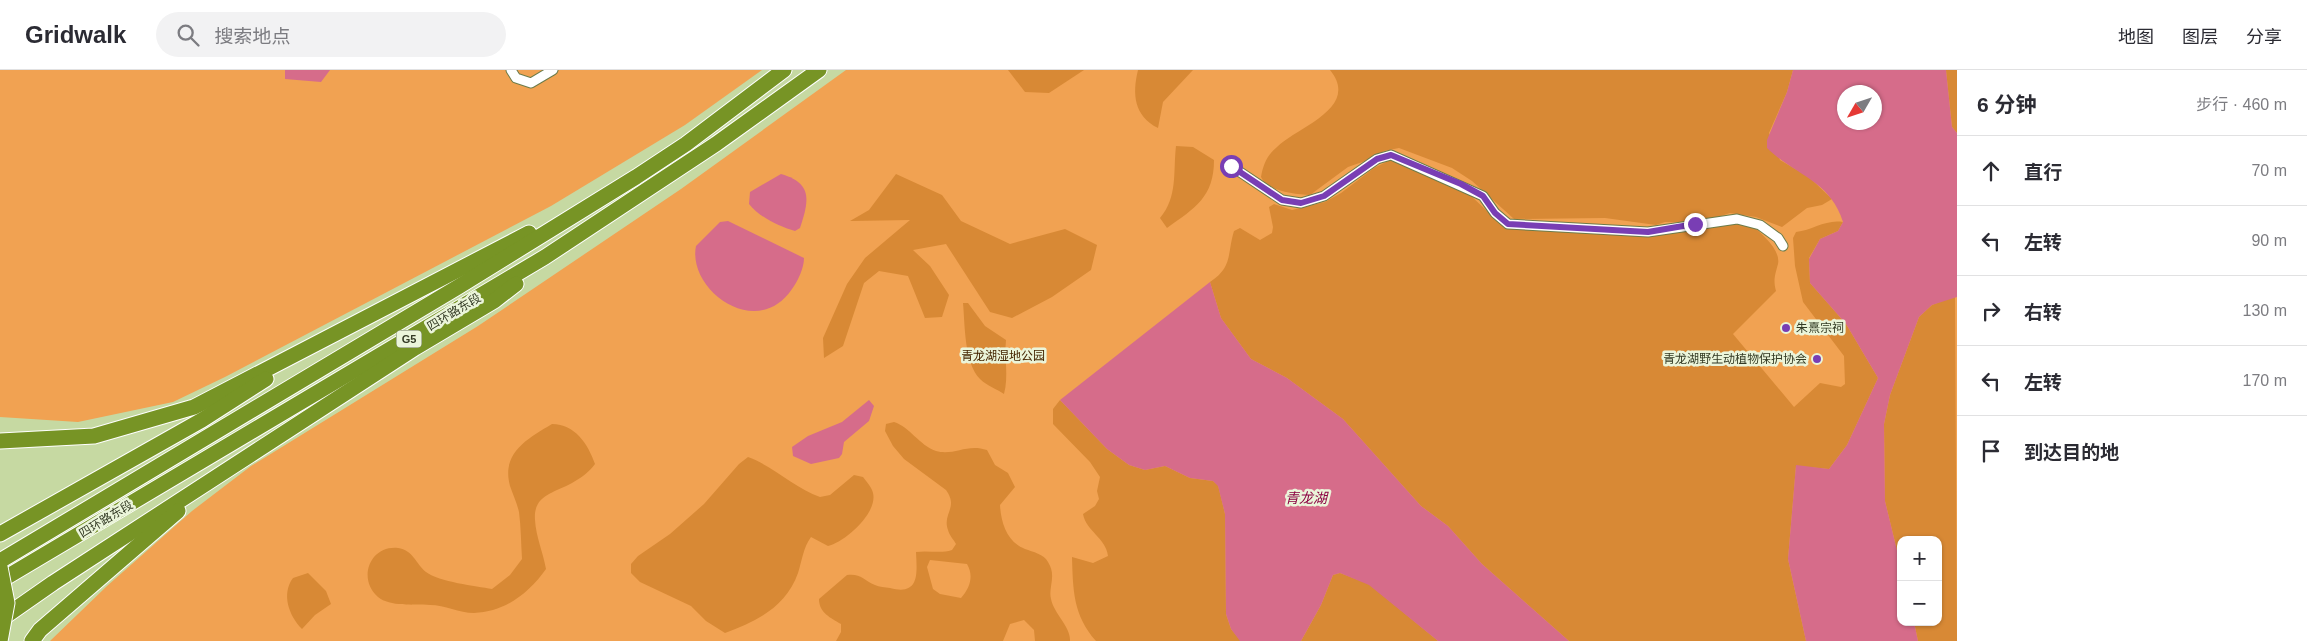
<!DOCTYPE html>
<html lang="zh">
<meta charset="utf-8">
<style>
:root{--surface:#fff;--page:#f2f2f3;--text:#2b2b33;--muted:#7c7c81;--line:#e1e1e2}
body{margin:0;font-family:Helvetica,"Noto Sans SC",sans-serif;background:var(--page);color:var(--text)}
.controls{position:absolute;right:15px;bottom:15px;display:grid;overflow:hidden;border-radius:10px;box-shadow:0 1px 4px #0004}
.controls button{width:45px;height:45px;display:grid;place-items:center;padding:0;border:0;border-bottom:1px solid var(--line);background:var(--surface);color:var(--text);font:25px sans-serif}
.compass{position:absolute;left:1837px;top:15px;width:45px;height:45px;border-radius:50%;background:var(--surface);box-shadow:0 1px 4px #0004;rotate:231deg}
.stop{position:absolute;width:15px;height:15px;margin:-11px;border:4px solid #793eb4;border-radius:50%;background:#fff}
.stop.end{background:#793eb4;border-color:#fff;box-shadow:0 1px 5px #0008}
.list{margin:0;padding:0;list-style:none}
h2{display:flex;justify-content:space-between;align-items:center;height:65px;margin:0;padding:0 20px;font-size:21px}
h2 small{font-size:16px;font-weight:400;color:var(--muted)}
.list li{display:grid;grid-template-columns:32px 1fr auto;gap:15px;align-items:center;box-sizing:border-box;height:70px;padding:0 20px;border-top:1px solid var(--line)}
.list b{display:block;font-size:19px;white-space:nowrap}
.list em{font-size:16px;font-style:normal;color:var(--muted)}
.icon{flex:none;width:28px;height:28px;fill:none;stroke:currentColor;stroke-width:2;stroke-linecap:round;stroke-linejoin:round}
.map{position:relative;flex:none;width:1957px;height:571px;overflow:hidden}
header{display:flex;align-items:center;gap:30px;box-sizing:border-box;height:70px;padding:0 25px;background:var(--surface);border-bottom:1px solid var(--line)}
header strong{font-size:24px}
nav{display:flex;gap:28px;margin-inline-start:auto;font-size:18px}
.search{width:350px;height:45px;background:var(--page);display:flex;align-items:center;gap:12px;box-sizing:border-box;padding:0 18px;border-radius:28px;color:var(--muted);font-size:19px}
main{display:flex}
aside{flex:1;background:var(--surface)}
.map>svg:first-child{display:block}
</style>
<header>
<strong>Gridwalk</strong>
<div class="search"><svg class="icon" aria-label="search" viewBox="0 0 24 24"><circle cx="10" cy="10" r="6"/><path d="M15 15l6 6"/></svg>搜索地点</div>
<nav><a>地图</a><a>图层</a><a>分享</a></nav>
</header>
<main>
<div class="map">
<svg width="1957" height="571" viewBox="0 0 1957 571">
<rect width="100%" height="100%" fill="#c6d9a2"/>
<g fill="#f1a252" fill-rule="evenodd">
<path d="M 0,0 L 762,0 L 685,55 L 551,136 L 225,307 L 173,332 L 78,352 L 0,347 Z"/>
<path d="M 846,0 L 1957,0 L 1957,571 L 50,571 L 107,516 L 192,441 L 251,396 L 478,256 L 681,119 ZM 1844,22 L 1874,22 L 1874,52 L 1844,52 ZM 1901,470 L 1938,470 L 1938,552 L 1901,552 Z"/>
</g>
<g fill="#d88935" fill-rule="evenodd">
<path d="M 1008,0 L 1084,0 L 1049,23 L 1025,22 Z"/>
<path d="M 1138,0 L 1193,0 L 1163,32 L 1158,58 C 1134,46 1132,24 1138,0 Z"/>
<path d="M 1330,0 L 1793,0 L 1787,22 L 1769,63 L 1780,90 L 1809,107 L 1832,129 L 1822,135 L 1807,138 L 1782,157 L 1756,147 L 1730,143 L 1715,148 L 1681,152 L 1665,152 L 1656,155 L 1605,148 L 1514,149 L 1472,111 L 1452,98 L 1399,78 L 1384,81 L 1371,89 L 1348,97 L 1310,125 C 1295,124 1268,122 1261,107 C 1263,95 1267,85 1277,77 C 1297,57 1361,38 1330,0 Z"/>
<path d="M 1946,0 L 1957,0 L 1957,63 L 1952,57 Z"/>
<path d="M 1176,76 L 1193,77 L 1214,90 C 1214,127 1195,138 1167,158 L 1160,148 C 1178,127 1173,102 1176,76 Z"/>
<path d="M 1390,90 L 1397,91 L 1469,124 L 1504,157 L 1517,160 L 1692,160 L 1733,153 L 1752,155 C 1761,164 1781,179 1778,194 C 1775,205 1773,210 1776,221 L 1733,264 L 1794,337 L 1820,313 L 1841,317 L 1845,314 L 1844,286 L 1803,232 L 1795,196 L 1793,168 L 1796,162 C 1813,160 1826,149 1843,152 L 1838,161 L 1820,169 L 1809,188 L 1810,213 L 1846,254 L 1878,308 L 1847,375 L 1829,399 L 1796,396 L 1788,489 L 1806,571 L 1569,571 L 1482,494 L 1448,456 L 1421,436 L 1343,349 L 1287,308 L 1251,289 L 1221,248 L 1210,212 C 1233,197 1227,184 1234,161 L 1240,158 L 1260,170 L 1272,163 L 1273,157 L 1269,137 L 1274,134 L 1292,140 L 1325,132 L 1341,123 L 1374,98 Z"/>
<path d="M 896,104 L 942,125 L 961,151 L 1010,174 L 1065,159 L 1097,175 L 1091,200 L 1052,227 L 1012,248 L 990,242 L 946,174 L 913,180 L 930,196 L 949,225 L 942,247 L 925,248 L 908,206 L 879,201 L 864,213 L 843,276 L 824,288 L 823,268 L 847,214 L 865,188 L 910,150 L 850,151 L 869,140 Z"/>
<path d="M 1955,226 L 1957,571 L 1918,571 L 1914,552 L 1938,552 L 1938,470 L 1901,470 L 1901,497 L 1885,431 L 1884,354 L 1890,325 L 1919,247 L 1932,235 Z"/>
<path d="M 963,233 L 968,233 L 985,256 L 1006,270 C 1004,288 1009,306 1004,324 C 997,319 987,316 980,309 C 964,293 965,254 963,233 Z"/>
<path d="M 1060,330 L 1107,379 L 1129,395 L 1145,400 L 1165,396 L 1190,408 L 1213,411 L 1218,415 L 1225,444 L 1226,544 L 1231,559 L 1241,571 L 1096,571 C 1073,545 1073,520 1072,487 L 1093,493 L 1108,486 C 1106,468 1086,461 1083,444 L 1095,436 L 1099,429 L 1097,421 L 1100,407 L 1090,392 L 1053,354 L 1053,339 Z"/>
<path d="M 894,352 C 910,357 919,375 936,381 C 954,386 967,373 987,380 L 995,395 L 1008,403 L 1015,417 L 1000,435 C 1001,453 1007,472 1025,479 C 1033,482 1044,484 1048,492 C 1057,506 1048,517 1051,529 C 1054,544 1071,557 1070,571 L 1035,571 L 1034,560 L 1024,550 L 1010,554 L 1003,571 L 836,571 L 841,562 L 841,554 C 831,548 819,543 819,529 L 847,505 C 860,503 864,510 875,515 C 879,517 885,517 890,518 C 920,526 917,503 916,482 C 929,480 940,484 952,480 L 956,474 C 954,470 949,465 948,460 C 942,443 959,438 946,420 L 904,389 L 893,376 L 885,361 L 886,354 ZM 930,490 L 967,494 C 974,506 970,518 961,528 L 940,524 L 933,519 L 927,497 Z"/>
<path d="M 552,354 C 575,354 588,374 595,394 C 589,402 581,408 572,413 C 554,423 533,425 535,450 C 536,467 543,482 546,499 C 529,523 505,542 474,543 C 459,543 445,535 430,535 C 414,534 390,537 378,527 C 357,509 370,475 398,478 C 413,480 416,494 426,502 C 439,512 476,516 492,519 L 510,505 L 522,489 C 521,474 521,457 519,442 C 517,433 513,425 510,416 C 501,383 527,369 552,354 Z"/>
<path d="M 748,387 C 771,395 795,418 820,427 L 830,425 L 854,405 L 863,407 C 867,412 872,418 873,423 C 878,443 845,472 828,476 L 811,467 C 803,478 802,491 798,503 C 786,537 757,551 725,563 L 706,551 L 691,536 L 640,512 L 631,503 L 631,494 L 638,486 L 670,464 L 704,434 L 739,394 Z"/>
<path d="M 308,503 L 326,521 L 331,534 L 315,545 L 302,559 C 289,546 281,524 293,508 Z"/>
<path d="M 1340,503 L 1369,514 L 1438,571 L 1301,571 L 1321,535 L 1333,505 Z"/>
</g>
<g fill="#d66c8a" fill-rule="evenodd">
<path d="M 285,0 L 330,0 L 321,12 L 285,9 Z"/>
<path d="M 1793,0 L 1946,0 L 1952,57 L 1957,63 L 1957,227 L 1932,235 L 1919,247 L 1890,325 L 1884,354 L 1885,431 L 1901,497 L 1901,552 L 1914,552 L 1918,571 L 1806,571 L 1788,489 L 1796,395 L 1829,399 L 1847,375 L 1878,308 L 1846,254 L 1810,213 L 1809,189 L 1820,169 L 1838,161 L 1843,152 C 1830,110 1794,105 1767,78 L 1767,70 L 1787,22 ZM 1874,22 L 1874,52 L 1844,52 L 1844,22 Z"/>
<path d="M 781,104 C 813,113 809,131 800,158 L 795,161 C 780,157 759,147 749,134 L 750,122 Z"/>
<path d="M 728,151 L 804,188 C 804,198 798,211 792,219 C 757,271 687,220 696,176 L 720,152 Z"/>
<path d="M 1210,212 L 1221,248 L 1251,289 L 1287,308 L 1343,349 L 1421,436 L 1448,456 L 1482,494 L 1569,571 L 1438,571 L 1369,515 L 1340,503 L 1333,505 L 1321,535 L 1301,571 L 1240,571 L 1231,559 L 1226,544 L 1225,444 L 1218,416 L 1213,411 L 1190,408 L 1165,396 L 1145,400 L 1129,395 L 1107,379 L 1060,330 Z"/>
<path d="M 869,330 L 874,336 L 869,351 L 844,372 L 842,384 L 839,388 L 811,394 L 793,386 L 792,377 L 808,366 L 842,352 Z"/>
</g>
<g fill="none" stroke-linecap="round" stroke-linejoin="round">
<defs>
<g id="street">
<path d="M 511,0 L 516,8 L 531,13 L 553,0"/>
<path d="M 1231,96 L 1282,130 L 1301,133 L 1324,126 L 1377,89 L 1391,85 L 1483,126 L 1495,143 L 1508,154 L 1648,162 L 1737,149 L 1760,155 L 1778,168 L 1783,176"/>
</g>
<g id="highway">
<path d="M 0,371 L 94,366 L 194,337 L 529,163"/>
<path d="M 0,464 L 202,350 L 266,309"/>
<path d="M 0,491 L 458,217 L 636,107 L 686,74 L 784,0"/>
<path d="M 0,511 L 545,187 L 716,74 L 819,0"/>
<path d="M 0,550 L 53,513 L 415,278 L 494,231 L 516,214"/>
<path d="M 32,571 L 40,560 L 178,441"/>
</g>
</defs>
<use href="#street" stroke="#6c7c4a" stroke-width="11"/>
<use href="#highway" stroke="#fff" stroke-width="17"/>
<use href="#street" stroke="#fff" stroke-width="9"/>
<use href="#highway" stroke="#779425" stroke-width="15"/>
<defs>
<path id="highway-bridge" d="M 0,497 L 7,533 L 0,571"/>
</defs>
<use href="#highway-bridge" stroke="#fff" stroke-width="17" stroke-linecap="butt"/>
<use href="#highway-bridge" stroke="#779425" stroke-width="15"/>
</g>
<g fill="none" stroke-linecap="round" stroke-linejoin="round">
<path stroke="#793eb4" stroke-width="6" d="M 1231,96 L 1282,130 L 1301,133 L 1324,126 L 1377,89 L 1391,85 L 1461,114 L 1483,126 L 1495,143 L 1508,154 L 1648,162 L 1695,154"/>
</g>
<g fill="#793eb4" stroke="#ebf5da" stroke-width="2">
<circle cx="1786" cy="258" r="5"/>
<circle cx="1817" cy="289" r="5"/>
</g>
<g text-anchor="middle" stroke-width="5" stroke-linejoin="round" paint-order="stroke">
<rect fill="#ebf5da" stroke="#6a725b" stroke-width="1" x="396.5" y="260.5" width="25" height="17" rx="4"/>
<g font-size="11" font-weight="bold" fill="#333a24">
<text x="409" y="273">G5</text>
</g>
<g font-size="12" fill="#333a24" stroke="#ebf5da">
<text transform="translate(454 242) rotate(-31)" y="4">四环路东段</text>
<text transform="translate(106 449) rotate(-31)" y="4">四环路东段</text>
</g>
<g font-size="12" fill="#333a24" stroke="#ebf5da" text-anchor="start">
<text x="1796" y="262">朱熹宗祠</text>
<text x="1807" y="293" text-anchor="end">青龙湖野生动植物保护协会</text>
</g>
<g font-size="12" fill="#442401" stroke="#ebf5da">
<text x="1003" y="290">青龙湖湿地公园</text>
</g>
<g font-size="14" font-style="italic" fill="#8b0041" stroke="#ebf5da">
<text x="1306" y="433">青龙湖</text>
</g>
</g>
</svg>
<div class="controls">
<button>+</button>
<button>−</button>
</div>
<svg class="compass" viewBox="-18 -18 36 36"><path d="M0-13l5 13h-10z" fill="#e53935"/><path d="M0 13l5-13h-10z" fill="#7c7c81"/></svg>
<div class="stop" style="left:1231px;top:96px"></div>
<div class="stop end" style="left:1695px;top:154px"></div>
</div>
<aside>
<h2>6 分钟<small>步行 · 460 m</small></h2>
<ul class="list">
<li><svg class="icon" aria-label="ahead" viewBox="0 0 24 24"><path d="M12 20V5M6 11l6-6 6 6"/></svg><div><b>直行</b></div><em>70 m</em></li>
<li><svg class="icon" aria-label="left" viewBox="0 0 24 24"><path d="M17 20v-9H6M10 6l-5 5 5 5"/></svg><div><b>左转</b></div><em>90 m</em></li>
<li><svg class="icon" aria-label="right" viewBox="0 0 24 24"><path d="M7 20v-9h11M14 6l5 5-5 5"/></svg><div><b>右转</b></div><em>130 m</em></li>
<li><svg class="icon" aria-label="left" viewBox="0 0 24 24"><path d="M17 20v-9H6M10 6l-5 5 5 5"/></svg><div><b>左转</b></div><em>170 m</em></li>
<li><svg class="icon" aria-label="arrive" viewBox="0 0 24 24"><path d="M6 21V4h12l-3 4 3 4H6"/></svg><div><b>到达目的地</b></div></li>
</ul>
</aside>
</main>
